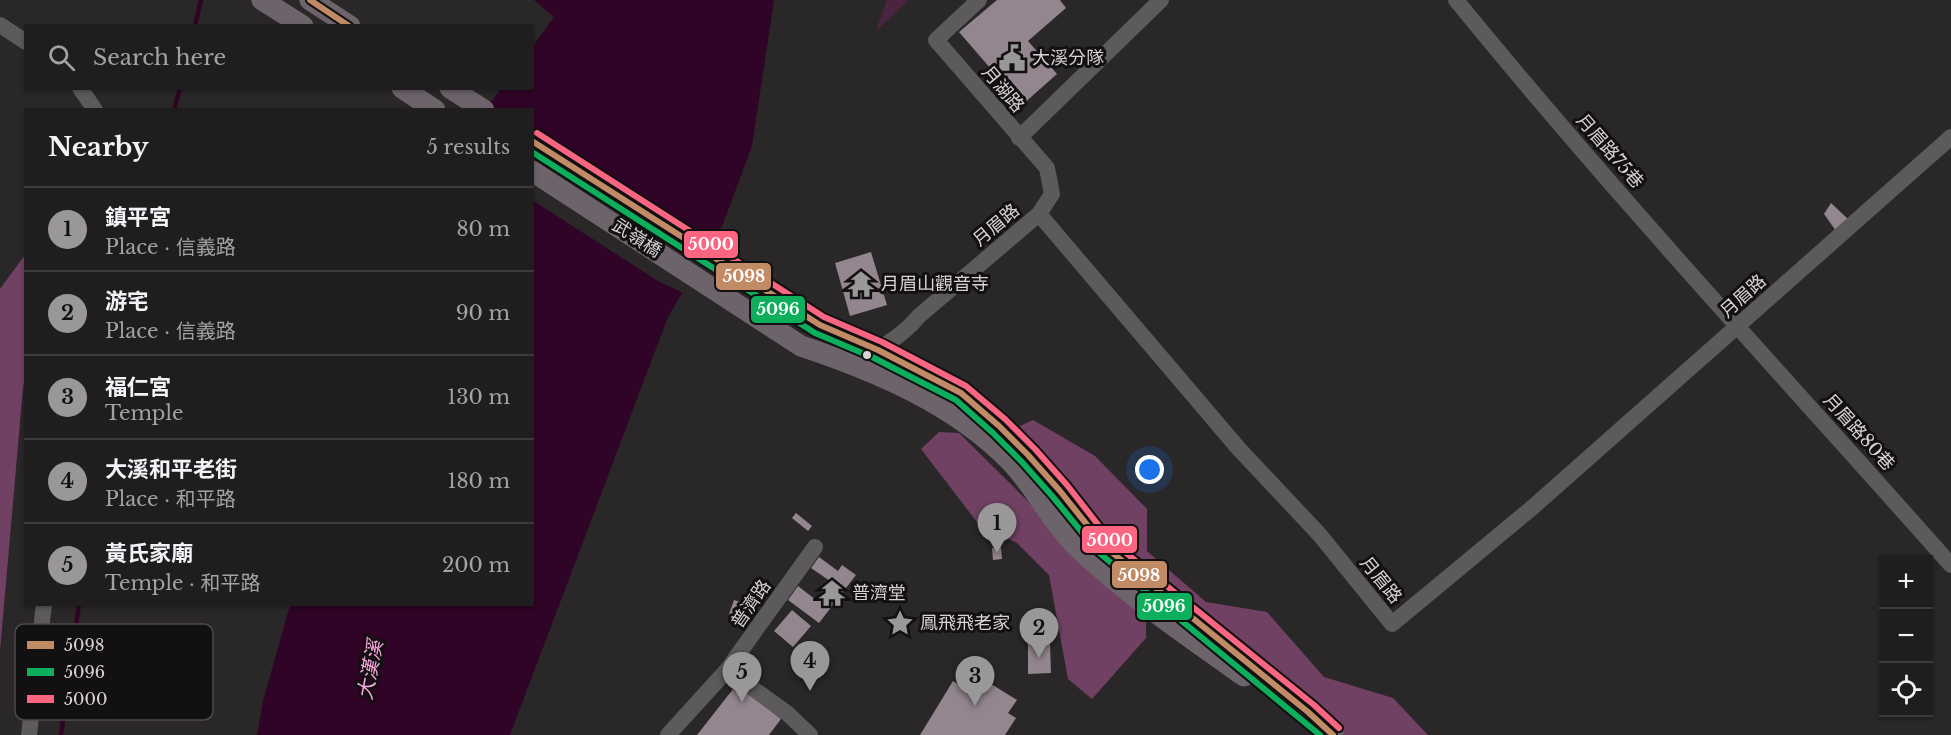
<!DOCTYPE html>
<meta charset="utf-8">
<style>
:root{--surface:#201d1f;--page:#282628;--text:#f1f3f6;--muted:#a2a2a4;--line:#3d3b3d;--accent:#9a9799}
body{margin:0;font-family:"Libre Baskerville","Noto Sans TC",serif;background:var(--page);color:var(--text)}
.controls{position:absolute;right:18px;bottom:18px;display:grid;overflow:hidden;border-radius:0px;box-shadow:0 2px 4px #0004}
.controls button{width:54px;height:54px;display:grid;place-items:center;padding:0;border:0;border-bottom:2px solid var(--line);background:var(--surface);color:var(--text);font:30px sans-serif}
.you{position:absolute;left:1150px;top:470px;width:21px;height:21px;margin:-15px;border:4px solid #fff;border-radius:50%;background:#1a73e8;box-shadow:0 0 0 9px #1a73e833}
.badge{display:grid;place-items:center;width:39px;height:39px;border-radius:50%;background:var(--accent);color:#111;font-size:20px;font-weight:700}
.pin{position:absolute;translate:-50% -50px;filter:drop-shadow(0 2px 3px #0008)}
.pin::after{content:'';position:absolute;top:32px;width:21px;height:18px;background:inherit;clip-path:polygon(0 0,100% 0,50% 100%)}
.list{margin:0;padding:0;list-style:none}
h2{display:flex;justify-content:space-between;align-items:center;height:78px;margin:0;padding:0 24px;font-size:26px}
h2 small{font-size:20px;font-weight:400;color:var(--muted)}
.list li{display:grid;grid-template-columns:39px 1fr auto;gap:18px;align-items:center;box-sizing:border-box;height:84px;padding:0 24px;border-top:2px solid var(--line)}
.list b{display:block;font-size:22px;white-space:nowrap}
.list p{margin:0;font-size:20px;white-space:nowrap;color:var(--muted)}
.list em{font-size:20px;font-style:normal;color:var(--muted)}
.icon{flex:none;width:33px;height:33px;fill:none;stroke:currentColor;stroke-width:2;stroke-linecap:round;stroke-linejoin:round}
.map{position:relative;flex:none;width:1951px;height:735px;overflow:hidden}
.search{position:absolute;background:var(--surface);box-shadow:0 2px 4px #0004;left:24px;top:24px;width:510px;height:66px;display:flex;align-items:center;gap:15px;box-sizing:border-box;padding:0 21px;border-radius:0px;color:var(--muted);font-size:22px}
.panel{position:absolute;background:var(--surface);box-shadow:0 2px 4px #0004;left:24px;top:108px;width:510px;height:498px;border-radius:0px}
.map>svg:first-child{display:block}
</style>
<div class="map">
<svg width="1951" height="735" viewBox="0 0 1951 735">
<rect width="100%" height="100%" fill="#2a2729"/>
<path fill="#4b2441" d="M 887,0 L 909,0 L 876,31 Z"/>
<g fill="#704163">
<path d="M 25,255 L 25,378 L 23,388 L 0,651 L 0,289 Z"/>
<path d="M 1033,420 L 1095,456 L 1147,509 L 1147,551 L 1206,602 L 1267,612 L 1324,677 L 1393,698 L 1428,735 L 1339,735 L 1106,537 L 1035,453 L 1020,426 Z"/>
<path d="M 939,432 L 959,433 L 1146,618 L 1146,638 L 1092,699 L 1068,679 L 1049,575 L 1017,543 L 980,526 L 921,449 Z"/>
</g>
<path fill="#2f0426" d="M 534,0 L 774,0 L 752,146 L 723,224 L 668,317 L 510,735 L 257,735 L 263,701 L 290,605 L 532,604 L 532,110 L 485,109 L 501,89 L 532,88 L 533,46 L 554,17 Z"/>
<path fill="#2a2729" d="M 533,133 L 713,248 L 685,294 L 658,281 L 532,200 Z"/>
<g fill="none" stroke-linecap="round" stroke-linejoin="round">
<g stroke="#2f0426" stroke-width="4.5">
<path d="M 195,26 L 201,0"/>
<path d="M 174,110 L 180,88"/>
<path d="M 61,735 L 79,604"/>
</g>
</g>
<g fill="#94868f">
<path d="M 997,0 L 1060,0 L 1066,8 L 1028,41 L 1057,74 L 1022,105 L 959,32 Z"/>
<path d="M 1831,203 L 1849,220 L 1836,231 L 1824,214 Z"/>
<path d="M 871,252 L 887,305 L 850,316 L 835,263 Z"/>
<path d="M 796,513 L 812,526 L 808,531 L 792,518 Z"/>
<path d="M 1001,547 L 1002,559 L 993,560 L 992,548 Z"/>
<path d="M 819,557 L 838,571 L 842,565 L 856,575 L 819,623 L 788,600 L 798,586 L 816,600 L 830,581 L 811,568 Z"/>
<path d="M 734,600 L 746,604 L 740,621 L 728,617 Z"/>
<path d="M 792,610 L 811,626 L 793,647 L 774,631 Z"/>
<path d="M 1028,643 L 1050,643 L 1051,673 L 1028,674 Z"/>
<path d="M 970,671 L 1017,700 L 1008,713 L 1016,718 L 1005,735 L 920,735 L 953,681 L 961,686 Z"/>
<path d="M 737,684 L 781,719 L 769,735 L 697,735 Z"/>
</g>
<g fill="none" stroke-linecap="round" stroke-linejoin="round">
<g stroke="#5c5a5b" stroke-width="16">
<path d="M 979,0 L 936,40 L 1047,168 L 1052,194 L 1039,214"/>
<path d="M 1456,0 C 1614,194 1785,378 1951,565"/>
<path d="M 0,25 L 26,42"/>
<path d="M 80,88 L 95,110"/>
<path d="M 1019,138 L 1161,0"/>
<path d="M 851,363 C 876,351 901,338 919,316 L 1039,214 L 1239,449 L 1319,534 L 1392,624 L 1533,507 L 1951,137"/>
<path d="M 727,670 L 787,713 L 810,735"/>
<path d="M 29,735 L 44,604"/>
<path d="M 668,735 L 727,670 L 815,547"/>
</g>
<g stroke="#6d636a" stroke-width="21">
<path d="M 262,0 L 303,26"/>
<path d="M 310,0 L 350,26"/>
<path d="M 402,88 L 435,110"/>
<path d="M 450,88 L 484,110"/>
<path d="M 532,141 L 820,325 L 878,350 L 961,393 L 999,426 L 1028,455 L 1060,491 L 1104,546 L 1308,712 L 1333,735"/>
<path d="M 532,171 L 801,346 C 876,371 955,404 1011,462 C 1036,488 1052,523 1078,548 C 1129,596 1187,636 1244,676"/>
</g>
<defs>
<g id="bus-1">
<path d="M 310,0 L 349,26"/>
<path d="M 532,141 L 820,325 L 878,350 L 961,393 L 999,426 L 1028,455 L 1060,491 L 1104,546 L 1308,712 L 1333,735"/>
</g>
<path id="bus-2" d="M 532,152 L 815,333 L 874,358 L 956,400 L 993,433 L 1021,461 L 1053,497 L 1098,552 L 1320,735"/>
<path id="bus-3" d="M 537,133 L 824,317 L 882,342 L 966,386 L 1005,419 L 1035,449 L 1067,485 L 1110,540 L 1314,705 L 1339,728"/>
</defs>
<use href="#bus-1" stroke="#121011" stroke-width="10"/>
<use href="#bus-2" stroke="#121011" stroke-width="10"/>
<use href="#bus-3" stroke="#121011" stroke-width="10"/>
<use href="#bus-1" stroke="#c18c65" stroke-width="6"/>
<use href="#bus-2" stroke="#0daf5c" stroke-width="6"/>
<use href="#bus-3" stroke="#fa6682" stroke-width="6"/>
</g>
<defs>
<symbol id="civic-bare" viewBox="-9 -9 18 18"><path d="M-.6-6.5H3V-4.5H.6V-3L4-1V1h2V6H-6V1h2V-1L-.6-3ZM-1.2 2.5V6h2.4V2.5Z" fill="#9a9799" stroke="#121011" stroke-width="2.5" paint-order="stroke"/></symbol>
<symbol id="temple-bare" viewBox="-9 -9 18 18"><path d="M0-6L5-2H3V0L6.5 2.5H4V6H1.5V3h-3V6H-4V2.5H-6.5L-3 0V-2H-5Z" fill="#9a9799" stroke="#121011" stroke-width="2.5" paint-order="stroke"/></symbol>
<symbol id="sight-bare" viewBox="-9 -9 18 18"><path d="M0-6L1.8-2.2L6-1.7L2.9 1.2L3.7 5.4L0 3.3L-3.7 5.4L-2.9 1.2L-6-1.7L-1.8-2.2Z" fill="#9a9799" stroke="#121011" stroke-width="2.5" paint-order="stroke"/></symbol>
</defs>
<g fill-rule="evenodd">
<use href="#civic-bare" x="993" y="39" width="38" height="38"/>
<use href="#temple-bare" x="842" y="265" width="38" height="38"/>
<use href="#temple-bare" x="813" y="574" width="38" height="38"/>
<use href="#sight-bare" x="881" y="604" width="38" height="38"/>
</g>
<circle fill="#d7d3d5" stroke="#121011" stroke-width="2" cx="867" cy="355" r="5"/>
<g text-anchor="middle" stroke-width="6" stroke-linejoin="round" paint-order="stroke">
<g font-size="18" fill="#d7d3d5" stroke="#121011" text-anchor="start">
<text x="1032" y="64">大溪分隊</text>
<text x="881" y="290">月眉山觀音寺</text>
<text x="852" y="599">普濟堂</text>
<text x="920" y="629">鳳飛飛老家</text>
</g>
<g font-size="18" fill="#d7d3d5" stroke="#121011">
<text transform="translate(1003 89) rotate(50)" y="6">月湖路</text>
<text transform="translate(1610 151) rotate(49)" y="6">月眉路75巷</text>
<text transform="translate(996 225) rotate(-40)" y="6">月眉路</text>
<text transform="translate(637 238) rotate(33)" y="6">武嶺橋</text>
<text transform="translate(1743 296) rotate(-42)" y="6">月眉路</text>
<text transform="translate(1859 432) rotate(48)" y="6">月眉路80巷</text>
<text transform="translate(1381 580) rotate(51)" y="6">月眉路</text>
<text transform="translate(751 604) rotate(-55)" y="6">普濟路</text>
</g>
<g font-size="20" font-style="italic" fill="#faa7e1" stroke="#121011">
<text transform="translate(370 670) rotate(-79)" y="7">大漢溪</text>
</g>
</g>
<rect x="15" y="624" width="198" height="96" rx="9" fill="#121011" stroke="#4d4a4c" stroke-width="1.5"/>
<rect x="27" y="641" width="27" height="8" fill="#c18c65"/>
<rect x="27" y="668" width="27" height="8" fill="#0daf5c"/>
<rect x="27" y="695" width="27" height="8" fill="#fa6682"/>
<g font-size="16" fill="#d7d3d5">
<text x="64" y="651">5098</text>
<text x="64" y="678">5096</text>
<text x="64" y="705">5000</text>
</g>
<g stroke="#121011" stroke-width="2">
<rect x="683" y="230" width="56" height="29" rx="6" fill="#fa6682"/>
<rect x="715" y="262" width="57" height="29" rx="6" fill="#c18c65"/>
<rect x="750" y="295" width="56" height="29" rx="6" fill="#0daf5c"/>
<rect x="1081" y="525" width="57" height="29" rx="6" fill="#fa6682"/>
<rect x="1111" y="560" width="57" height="29" rx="6" fill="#c18c65"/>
<rect x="1136" y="592" width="57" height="29" rx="6" fill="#0daf5c"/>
</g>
<g font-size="16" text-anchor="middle" font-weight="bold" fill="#fff">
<text x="711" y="250">5000</text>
<text x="744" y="282">5098</text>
<text x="778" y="315">5096</text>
<text x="1110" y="546">5000</text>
<text x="1139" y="581">5098</text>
<text x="1164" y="612">5096</text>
</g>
</svg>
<div class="controls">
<button>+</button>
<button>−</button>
<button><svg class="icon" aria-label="locate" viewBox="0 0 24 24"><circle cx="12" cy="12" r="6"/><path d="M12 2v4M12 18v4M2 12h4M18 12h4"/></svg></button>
</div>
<div class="you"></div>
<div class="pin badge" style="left:997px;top:553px">1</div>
<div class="pin badge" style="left:1039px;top:658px">2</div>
<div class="pin badge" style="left:975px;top:706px">3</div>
<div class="pin badge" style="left:810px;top:691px">4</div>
<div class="pin badge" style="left:742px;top:702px">5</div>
<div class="search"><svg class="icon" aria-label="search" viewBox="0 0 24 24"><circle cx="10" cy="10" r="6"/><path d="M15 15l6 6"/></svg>Search here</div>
<section class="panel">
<h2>Nearby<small>5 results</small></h2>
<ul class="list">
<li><span class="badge">1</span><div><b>鎮平宮</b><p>Place · 信義路</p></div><em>80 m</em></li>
<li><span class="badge">2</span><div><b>游宅</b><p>Place · 信義路</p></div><em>90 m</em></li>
<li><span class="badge">3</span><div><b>福仁宮</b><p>Temple</p></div><em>130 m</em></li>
<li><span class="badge">4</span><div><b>大溪和平老街</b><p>Place · 和平路</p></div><em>180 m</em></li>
<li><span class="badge">5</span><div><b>黃氏家廟</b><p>Temple · 和平路</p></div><em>200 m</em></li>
</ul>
</section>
</div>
